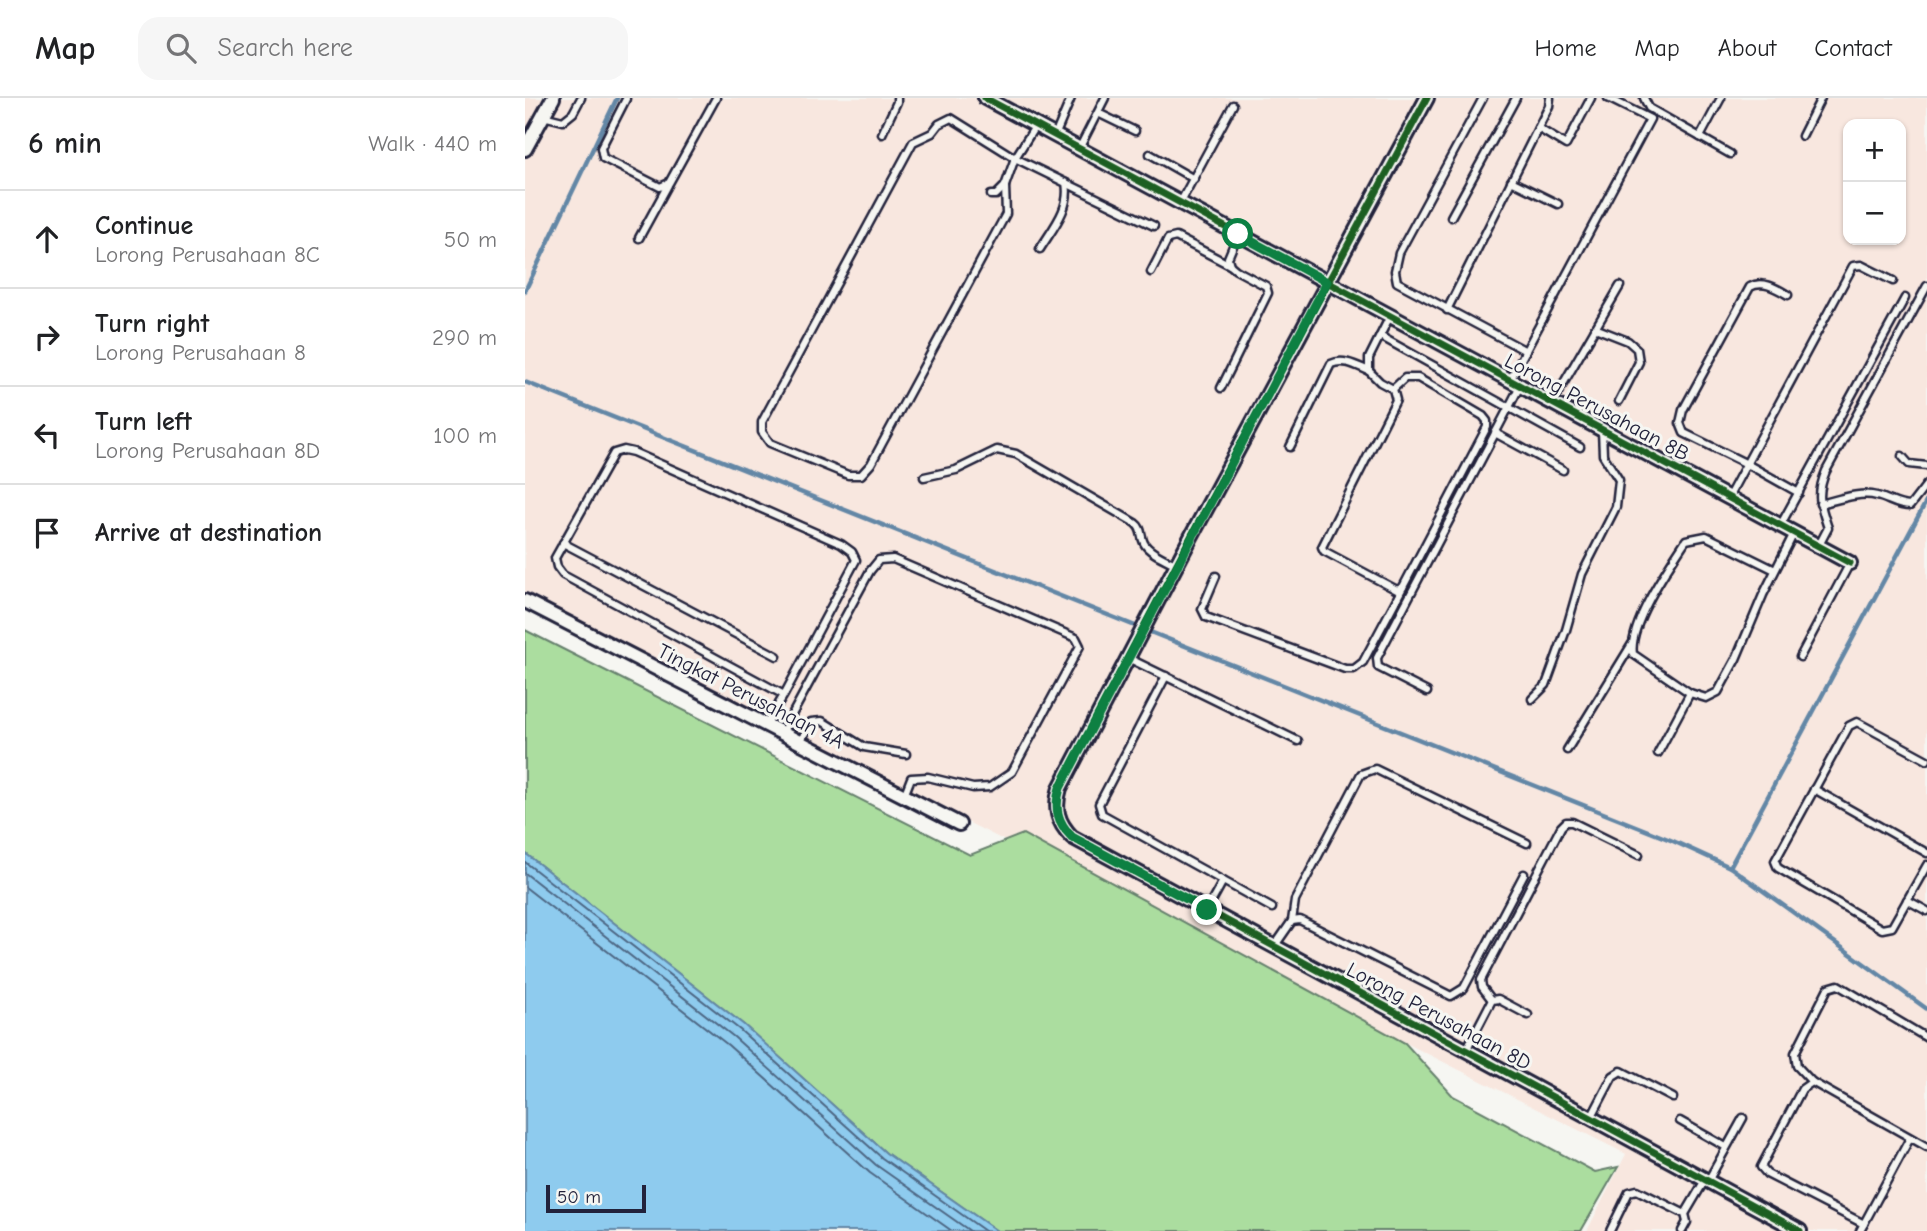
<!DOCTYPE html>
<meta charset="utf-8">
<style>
:root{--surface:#fff;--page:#f6f6f6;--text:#202124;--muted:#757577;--line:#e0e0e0}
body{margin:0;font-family:"Comic Neue",sans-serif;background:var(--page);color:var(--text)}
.controls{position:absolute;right:21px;top:21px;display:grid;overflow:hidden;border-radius:14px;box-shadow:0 2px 5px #0004}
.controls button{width:63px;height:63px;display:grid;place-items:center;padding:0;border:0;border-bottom:2px solid var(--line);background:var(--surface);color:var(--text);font:35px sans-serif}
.scale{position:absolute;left:21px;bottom:18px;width:100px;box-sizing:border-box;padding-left:7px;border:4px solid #22223b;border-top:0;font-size:19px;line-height:24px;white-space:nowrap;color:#22223b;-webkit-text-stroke:5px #f6f6f2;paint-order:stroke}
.stop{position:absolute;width:21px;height:21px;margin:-16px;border:5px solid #0b8043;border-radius:50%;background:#fff}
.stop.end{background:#0b8043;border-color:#fff;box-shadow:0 2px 7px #0008}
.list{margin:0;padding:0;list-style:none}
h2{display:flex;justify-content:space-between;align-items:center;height:91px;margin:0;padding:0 28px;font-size:30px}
h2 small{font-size:23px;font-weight:400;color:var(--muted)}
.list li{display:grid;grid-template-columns:46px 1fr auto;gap:21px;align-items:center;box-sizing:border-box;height:98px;padding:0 28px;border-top:2px solid var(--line)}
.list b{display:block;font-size:26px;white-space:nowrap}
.list p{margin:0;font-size:23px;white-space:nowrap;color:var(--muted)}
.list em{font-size:23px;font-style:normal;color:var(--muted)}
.icon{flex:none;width:38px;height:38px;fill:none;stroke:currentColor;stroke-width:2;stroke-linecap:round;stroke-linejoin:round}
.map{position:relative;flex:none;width:1402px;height:1133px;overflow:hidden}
header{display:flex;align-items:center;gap:42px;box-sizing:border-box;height:98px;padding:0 35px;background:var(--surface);border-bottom:2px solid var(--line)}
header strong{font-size:33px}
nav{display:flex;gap:38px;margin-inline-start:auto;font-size:24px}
.search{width:490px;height:63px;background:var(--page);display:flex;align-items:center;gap:18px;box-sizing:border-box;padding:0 24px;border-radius:21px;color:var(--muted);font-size:26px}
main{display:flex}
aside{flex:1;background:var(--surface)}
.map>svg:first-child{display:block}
</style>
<header>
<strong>Map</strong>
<div class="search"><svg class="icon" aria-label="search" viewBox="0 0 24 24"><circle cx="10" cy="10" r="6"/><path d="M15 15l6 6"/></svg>Search here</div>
<nav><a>Home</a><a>Map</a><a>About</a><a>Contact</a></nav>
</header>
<main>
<aside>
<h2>6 min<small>Walk · 440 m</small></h2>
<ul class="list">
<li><svg class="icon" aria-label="ahead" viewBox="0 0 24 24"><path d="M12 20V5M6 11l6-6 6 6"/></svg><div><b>Continue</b><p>Lorong Perusahaan 8C</p></div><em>50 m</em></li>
<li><svg class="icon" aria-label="right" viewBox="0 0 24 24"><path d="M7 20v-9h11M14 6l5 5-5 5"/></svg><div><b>Turn right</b><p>Lorong Perusahaan 8</p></div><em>290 m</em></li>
<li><svg class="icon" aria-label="left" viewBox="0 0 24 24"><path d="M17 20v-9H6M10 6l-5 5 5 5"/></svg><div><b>Turn left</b><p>Lorong Perusahaan 8D</p></div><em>100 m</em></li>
<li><svg class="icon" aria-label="arrive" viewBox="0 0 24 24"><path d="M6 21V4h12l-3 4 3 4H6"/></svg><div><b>Arrive at destination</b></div></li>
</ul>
</aside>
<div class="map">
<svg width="1402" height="1133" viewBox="0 0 1402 1133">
<rect width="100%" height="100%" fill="#f6f6f2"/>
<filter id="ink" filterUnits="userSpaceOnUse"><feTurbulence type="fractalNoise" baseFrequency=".0143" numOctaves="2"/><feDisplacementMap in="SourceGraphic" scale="14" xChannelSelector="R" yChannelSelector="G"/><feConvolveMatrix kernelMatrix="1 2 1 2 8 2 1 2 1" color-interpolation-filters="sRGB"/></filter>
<g filter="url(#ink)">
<path fill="#f8e7df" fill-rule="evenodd" d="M 0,0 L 1402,0 L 1402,1133 L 1062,1133 L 1101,1056 L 0,501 ZM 1323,26 L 1376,26 L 1376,142 L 1323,142 Z"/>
<path fill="#abdd9f" stroke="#66806d" stroke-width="2" d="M 0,532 L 445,757 L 498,736 L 880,945 L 928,998 L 1070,1074 L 1093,1069 L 1056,1133 L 472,1133 L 361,1055 L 219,927 L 0,755 Z"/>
<path fill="#8ecbee" stroke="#6387a6" stroke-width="2" d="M 0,755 L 219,927 L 361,1055 L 472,1133 L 0,1133 Z"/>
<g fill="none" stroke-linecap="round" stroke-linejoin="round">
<g stroke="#4d6683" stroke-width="2">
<path d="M 0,764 L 215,932 L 357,1060 L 460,1133"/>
<path d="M 0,775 L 209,939 L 351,1067 L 445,1133"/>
<path d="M 0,789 L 203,947 L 345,1075 L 427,1133"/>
</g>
<g stroke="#6387a6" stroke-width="4.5">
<path d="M 0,193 L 92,0"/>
<path d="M 0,284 L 1148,743 L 1205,769 L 1402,402"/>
<path d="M 1205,769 L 1402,911"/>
</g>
<defs>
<g id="service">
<path d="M 958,0 L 874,155 L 870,173 L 872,184 L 1001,253"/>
<path d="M 1025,0 L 1024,8 L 1013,30 L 1041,47 L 1066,0"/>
<path d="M 1119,0 L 1124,10 L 1205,56"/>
<path d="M 101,1 L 76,50 L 78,60 L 135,89 L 144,85 L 191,0"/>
<path d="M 573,15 L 610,33"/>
<path d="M 18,18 L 38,23 L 48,15 L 56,0"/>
<path d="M 357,36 L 372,4 L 372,0"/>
<path d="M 530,38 L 546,0"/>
<path d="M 1277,38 L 1296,0"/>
<path d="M 1175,39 L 1196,0"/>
<path d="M 554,51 L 580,0"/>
<path d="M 625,56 L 669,81"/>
<path d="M 986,83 L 1033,106"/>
<path d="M 541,85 L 629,128"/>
<path d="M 480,88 L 481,116 L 346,366 L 336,377 L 323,377 L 245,345 L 237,334 L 237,324 L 388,44 L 407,35 L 414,26 L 426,20 L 490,60 L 541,85 C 546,110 528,130 515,151"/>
<path d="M 466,97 L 471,97 L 480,88 L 490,60 L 511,27"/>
<path d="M 655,105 L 708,7"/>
<path d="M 926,119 L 991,0"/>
<path d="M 114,140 L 143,87"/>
<path d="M 626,174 L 643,141 L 651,139 L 705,167"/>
<path d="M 1263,197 C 1251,190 1238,182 1225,189 L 1158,312 L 1155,325 L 1159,335 L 1222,366 L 1274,395"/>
<path d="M 922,212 L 1013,30"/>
<path d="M 865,218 L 844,260 L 844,273 L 855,284 L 868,291 L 871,302 L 797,449 L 799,453 L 872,492 L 878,489 L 962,329 L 962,323 L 958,318 L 893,280 L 880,280 L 868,291"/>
<path d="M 1070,230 L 1103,243 L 1112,251 L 1114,264 L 1094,303"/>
<path d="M 855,238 L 1055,349"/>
<path d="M 985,282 L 1125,21 L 1083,0"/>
<path d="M 696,290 L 743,195 L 741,188 L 711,172 L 705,167 L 703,160 L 713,136"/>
<path d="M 1027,305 L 1095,188"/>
<path d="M 970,335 L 1038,372"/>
<path d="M 765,349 L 806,266 C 819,260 832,268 844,273"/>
<path d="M 1377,358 L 1384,366 L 1402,368"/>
<path d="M 399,379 L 431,372 L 472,352 L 491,356 L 610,425 C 618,431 615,437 619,445 C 624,455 643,462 652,467"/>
<path d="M 1203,400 L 1328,168 L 1336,167 L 1368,183"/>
<path d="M 1295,406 C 1312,402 1335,393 1352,398 C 1364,401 1372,408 1385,408 L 1402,386"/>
<path d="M 1255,428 L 1380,200"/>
<path d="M 38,445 L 252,558"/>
<path d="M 1293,449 L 1303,430 C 1295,406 1291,397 1301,373 L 1402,188"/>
<path d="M 1250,472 L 1181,438 L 1161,442 C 1144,468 1103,527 1108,556 L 1165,595 L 1181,600 L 1193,594 L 1211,561 L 1238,497 L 1269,435"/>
<path d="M 691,478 L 677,511 L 681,519 L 820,571 L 829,571 L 838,564 L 878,489"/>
<path d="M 1275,559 L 1325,465"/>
<path d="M 603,560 L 773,643"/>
<path d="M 641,578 L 574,706 L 577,716 L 747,810"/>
<path d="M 902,594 L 853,569 L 852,560 L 995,288"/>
<path d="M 1007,601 L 1021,587 L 1041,532 L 1057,476 L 1091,409 L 1094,382 L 1078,357 L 1077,332"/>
<path d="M 241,627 L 259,597 L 331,462 L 327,454 L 316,446 L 108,354 L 99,352 L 89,355 L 30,460 L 32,469 L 38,477 L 259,597"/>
<path d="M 257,635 L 345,473 L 354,462 L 368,461 L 551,540 L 555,548 L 487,674 L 465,689 L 448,690 L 403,679 L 386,680 L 379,698"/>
<path d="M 275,644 L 286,624 L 297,623 L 339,649 L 381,656"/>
<path d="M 1042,652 L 1107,546"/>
<path d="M 1133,655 L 1165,595"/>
<path d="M 1402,662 L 1332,624 L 1324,628 L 1250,763 L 1253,770 L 1357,831 L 1367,829 L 1402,767"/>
<path d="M 1289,691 L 1402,755"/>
<path d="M 1382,802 L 1402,813"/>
<path d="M 682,812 L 698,783"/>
<path d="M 767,823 L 770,802 L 836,676 L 850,671 L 1002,745"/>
<path d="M 749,849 L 767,823 L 775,822 L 926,898 L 939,890 L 999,776"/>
<path d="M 967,902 L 957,889 L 956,882 L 1036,729 L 1041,724 L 1047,724 L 1114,757"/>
<path d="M 941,952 L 967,902 L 973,901 L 1003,917"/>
<path d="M 1287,984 L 1272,968 L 1270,955 L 1303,890 L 1313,887 L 1402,940"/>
<path d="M 1066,1020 L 1088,978 L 1096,973 L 1148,1000"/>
<path d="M 1155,1023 L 1201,1049"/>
<path d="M 1183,1083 L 1218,1020"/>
<path d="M 1339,1126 L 1242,1076 L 1236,1069 L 1277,991 L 1287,984 L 1402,1049"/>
<path d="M 1085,1133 L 1104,1094 L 1112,1092 L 1160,1116"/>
<path d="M 1157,1133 L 1162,1124 L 1160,1116 L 1180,1082"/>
<path d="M 1335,1133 L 1385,1040"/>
</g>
<g id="minor">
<path d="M 460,0 L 1325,465"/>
<path d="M 902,0 L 666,439 L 535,690 C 529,710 532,724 547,739 L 1275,1133"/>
<path d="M 0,51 L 28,0"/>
<path d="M 0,503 L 434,726"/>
</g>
</defs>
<use href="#service" stroke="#22223b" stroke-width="11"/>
<use href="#minor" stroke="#22223b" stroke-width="18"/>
<use href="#service" stroke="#f6f6f2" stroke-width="6"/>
<use href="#minor" stroke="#f6f6f2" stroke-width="12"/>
<defs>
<g id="cycleway">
<path d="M 460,0 L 1325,465"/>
<path d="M 902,0 L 666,439 L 535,690 C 529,710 532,724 547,739 L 1275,1133"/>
</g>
</defs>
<use href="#cycleway" stroke="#f6f6f2" stroke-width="11"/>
<use href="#cycleway" stroke="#1b5e20" stroke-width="7"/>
</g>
</g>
<g fill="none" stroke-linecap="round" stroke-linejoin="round" filter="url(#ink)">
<path stroke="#0b8043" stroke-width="9" d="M 682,812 L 547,739 C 532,724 529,710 535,690 L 802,184 L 713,136"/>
</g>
<g text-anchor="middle" stroke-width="6" stroke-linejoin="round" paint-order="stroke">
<g font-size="21" fill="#22223b" stroke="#f6f6f2">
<text transform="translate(1072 309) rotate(28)" y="7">Lorong Perusahaan 8B</text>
<text transform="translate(226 598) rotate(27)" y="7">Tingkat Perusahaan 4A</text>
<text transform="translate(914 918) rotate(28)" y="7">Lorong Perusahaan 8D</text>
</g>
</g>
</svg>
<div class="controls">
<button>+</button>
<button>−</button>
</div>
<div class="scale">50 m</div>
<div class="stop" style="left:713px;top:136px"></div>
<div class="stop end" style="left:682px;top:812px"></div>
</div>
</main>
